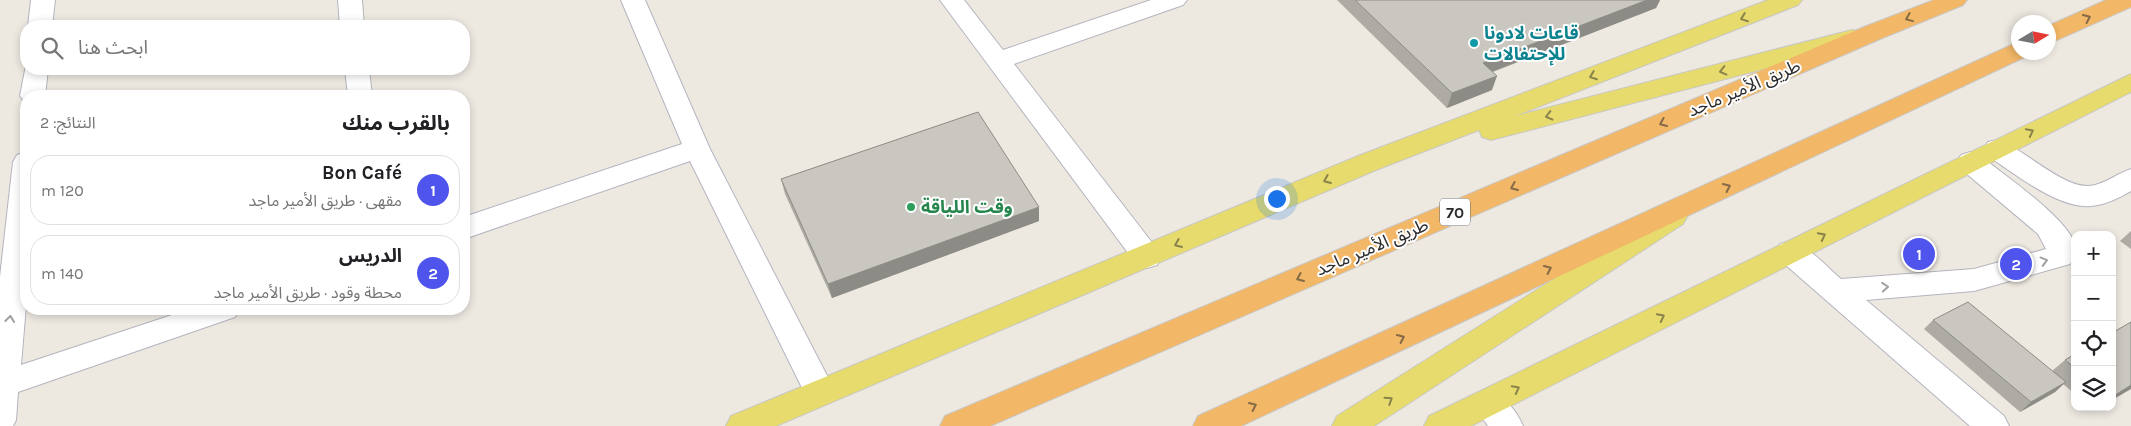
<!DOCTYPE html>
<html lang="ar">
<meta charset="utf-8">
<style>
:root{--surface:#fff;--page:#f6f6f6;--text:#202124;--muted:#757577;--line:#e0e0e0;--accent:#4f55ec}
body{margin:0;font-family:Karla,"Noto Sans Arabic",sans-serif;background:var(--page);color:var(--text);direction:rtl}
.controls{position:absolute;right:15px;bottom:15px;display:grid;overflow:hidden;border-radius:10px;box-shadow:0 2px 8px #0003}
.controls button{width:45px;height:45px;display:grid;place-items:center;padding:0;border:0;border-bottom:1px solid var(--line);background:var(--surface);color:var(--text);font:25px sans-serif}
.compass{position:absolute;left:2011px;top:15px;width:45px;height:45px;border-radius:50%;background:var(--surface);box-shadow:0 2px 8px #0003;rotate:80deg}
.you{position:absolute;left:1276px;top:198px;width:18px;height:18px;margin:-12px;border:4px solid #fff;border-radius:50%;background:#1a73e8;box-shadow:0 0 0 8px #1a73e833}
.badge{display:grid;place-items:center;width:32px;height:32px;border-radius:50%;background:var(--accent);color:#fff;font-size:16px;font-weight:700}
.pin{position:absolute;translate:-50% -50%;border:2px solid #fff;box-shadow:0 1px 5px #0006}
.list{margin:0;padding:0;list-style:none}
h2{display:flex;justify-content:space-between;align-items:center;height:65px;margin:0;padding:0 20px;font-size:21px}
h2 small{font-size:16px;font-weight:400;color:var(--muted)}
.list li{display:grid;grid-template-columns:32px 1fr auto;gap:15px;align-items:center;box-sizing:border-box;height:70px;margin:0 10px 10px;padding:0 10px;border:1px solid var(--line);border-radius:20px}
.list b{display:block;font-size:19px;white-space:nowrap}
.list p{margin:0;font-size:16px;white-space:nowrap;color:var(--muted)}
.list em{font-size:16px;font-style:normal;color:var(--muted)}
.icon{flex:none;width:28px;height:28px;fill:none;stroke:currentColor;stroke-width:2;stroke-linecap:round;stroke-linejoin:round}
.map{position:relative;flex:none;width:2131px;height:426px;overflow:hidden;direction:ltr}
.search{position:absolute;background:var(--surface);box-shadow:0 2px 8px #0003;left:20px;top:20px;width:450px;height:55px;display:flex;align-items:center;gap:12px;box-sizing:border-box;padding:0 18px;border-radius:20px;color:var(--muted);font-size:19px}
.panel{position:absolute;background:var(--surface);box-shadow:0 2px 8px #0003;left:20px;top:90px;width:450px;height:225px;border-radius:20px;direction:rtl}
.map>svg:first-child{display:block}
</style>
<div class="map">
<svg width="2131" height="426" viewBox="0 0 2131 426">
<rect width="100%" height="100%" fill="#ede9e1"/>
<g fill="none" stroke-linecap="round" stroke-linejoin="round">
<defs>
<g id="minor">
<path d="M 31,0 L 55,0 L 52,26 L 28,26 Z"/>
<path d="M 338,0 L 362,0 L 364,26 L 340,26 Z"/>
<path d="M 621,0 L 645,0 L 710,149 L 836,393 L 831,402 L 820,406 L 809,402 L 690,161 L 464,239 L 464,217 L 682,144 Z"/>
<path d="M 940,0 L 964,0 L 1003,50 L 1151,0 L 1187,0 L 1183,5 L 1014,64 L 1157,249 L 1161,257 L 1157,265 L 1147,268 L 1137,265 Z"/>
<path d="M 26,65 L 26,69 L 48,69 L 45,96 L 26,96 L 26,103 L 20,96 Z"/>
<path d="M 345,69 L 369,69 L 372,96 L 348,96 Z"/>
<path d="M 1997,140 C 2025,148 2066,193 2095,185 C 2108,182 2118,173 2131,169 L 2131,191 C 2119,198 2105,205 2091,206 C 2058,209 2014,173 1988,156 L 1984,149 L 1988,142 Z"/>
<path d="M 26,152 L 26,305 L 21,365 L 190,309 L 240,309 L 235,317 L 18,392 L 16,420 L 13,426 L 0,426 L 0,277 L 13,162 L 17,155 Z"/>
<path d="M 1970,152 L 1979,155 C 2003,174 2064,216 2074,242 C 2077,249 2074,257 2070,264 L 1974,291 L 1866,300 L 2004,416 L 2009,426 L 1970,426 L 1780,260 L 1776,252 L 1780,244 C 1803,237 1824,265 1841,279 L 1974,269 L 2046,249 L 2038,234 L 1961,169 L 1957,162 L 1961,155 Z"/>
<path d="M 1488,390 C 1504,395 1516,410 1523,426 L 1488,426 L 1472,403 L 1477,393 Z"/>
</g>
<g id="major">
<path d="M 1768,0 L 1802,0 L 1798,5 L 1515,116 L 1852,30 L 1860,32 L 1864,38 L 1860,44 L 1491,140 L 1482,137 L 1479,130 L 1376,170 L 776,426 L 726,426 L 731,416 L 1358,156 Z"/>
<path d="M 2131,74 L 2131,92 L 1471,426 L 1424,426 L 1429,416 Z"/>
<path d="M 1673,207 L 1683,210 L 1687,217 L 1683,224 L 1374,426 L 1332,426 L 1337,416 L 1663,210 Z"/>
</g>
<g id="highway">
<path d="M 1934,0 L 1967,0 L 1963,5 L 1880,39 L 990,426 L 940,426 L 945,416 L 1864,27 Z"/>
<path d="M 2106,0 L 2131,0 L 2131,7 L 2048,44 L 2048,26 Z"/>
<path d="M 2018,42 L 2018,52 L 2029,52 L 2027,56 L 1241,426 L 1193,426 L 1198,416 Z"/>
</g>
</defs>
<use href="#minor" stroke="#b4b4bf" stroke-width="2"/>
<use href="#major" stroke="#c8c8c8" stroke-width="2"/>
<use href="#highway" stroke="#c8c8c8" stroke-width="2"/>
<use href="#minor" fill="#fff" fill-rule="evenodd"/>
<use href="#major" fill="#e6db6c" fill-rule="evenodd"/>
<use href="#highway" fill="#f2b767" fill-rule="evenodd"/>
</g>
<g fill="#adaba4">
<path d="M 1337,0 L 1660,0 L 1656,8 L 1493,72 L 1492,90 L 1447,108 Z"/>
<path d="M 781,179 L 1039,221 L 832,298 L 785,194 Z"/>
<path d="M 2131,231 L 2131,249 L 2120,241 Z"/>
<path d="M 1933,320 L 2052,371 L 2065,360 L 2075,354 L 2075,394 L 2063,384 L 2055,392 L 2020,412 L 1924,329 Z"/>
<path d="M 2091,407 L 2100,407 L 2095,410 Z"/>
</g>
<g fill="#8d8b86">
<path d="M 1647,0 L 1660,0 L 1656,8 L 1478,77 L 1483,63 Z"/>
<path d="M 1497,76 L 1492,90 L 1447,108 L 1452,93 Z"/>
<path d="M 1039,207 L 1039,221 L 832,298 L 828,284 Z"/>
<path d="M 2066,382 L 2055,392 L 2020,412 L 2031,402 Z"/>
<path d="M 2131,385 L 2131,389 L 2112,400 L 2112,397 Z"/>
</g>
<g fill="#c9c7bf" stroke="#8d8b86">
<path d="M 1355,0 L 1647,0 L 1483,63 L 1497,76 L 1452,93 Z"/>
<path d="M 978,112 L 1039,207 L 828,284 L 781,179 Z"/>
<path d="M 1968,302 L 2066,382 L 2031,402 L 1933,320 Z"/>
<path d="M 2131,322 L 2131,385 L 2112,397 L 2112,333 Z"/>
<path d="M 2075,354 L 2075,368 L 2065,360 Z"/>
</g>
<defs><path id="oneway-chevron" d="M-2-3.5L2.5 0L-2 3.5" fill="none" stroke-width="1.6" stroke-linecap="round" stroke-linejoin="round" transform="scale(1.25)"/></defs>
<g stroke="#8a844c">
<use href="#oneway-chevron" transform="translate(1744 18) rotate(159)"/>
<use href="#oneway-chevron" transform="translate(1723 71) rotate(166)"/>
<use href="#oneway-chevron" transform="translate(1593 76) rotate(159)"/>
<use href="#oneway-chevron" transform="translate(1549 116) rotate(166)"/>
<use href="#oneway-chevron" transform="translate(2030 132) rotate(-27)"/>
<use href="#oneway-chevron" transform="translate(1327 180) rotate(157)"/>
<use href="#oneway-chevron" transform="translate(1822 236) rotate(-27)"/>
<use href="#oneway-chevron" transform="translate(1178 244) rotate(157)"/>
<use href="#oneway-chevron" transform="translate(1661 317) rotate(-27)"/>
<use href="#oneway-chevron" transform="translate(1516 389) rotate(-27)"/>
<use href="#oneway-chevron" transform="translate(1389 400) rotate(-33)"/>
</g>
<g stroke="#866b47">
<use href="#oneway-chevron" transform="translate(1909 18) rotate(158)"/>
<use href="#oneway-chevron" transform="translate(2087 18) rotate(-25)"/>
<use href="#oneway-chevron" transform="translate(1663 123) rotate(157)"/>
<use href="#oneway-chevron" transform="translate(1514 187) rotate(157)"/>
<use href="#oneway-chevron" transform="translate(1727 187) rotate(-25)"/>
<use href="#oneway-chevron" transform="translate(1548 269) rotate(-25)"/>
<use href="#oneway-chevron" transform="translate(1300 278) rotate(157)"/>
<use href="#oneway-chevron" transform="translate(1401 338) rotate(-25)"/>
<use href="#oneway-chevron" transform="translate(1253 406) rotate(-25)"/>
</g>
<g stroke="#a0a0a0">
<use href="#oneway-chevron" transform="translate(2044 261) rotate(-15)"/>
<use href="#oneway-chevron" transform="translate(1885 287) rotate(-5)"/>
<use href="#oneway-chevron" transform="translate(10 319) rotate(-84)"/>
</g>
<circle fill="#0f9aa8" stroke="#fff" stroke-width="2" cx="1474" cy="43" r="5"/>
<circle fill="#2e9e5b" stroke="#fff" stroke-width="2" cx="911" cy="207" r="5"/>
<g text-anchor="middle" stroke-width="4" stroke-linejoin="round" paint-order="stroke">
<rect fill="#fff" stroke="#6c6c6c" stroke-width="1" x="1440" y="198.5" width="30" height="27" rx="4"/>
<g font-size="16" font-weight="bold" fill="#2d2d2d">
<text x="1455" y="218">70</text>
</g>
<g font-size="18" font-weight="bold" fill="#0d838f" stroke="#fff" text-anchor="start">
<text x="1484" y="39">قاعات لادونا<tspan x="1484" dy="21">للإحتفالات</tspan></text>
</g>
<g font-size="18" fill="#2d2d2d" stroke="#fff">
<text transform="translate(1744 88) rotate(-23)" y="6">طريق الأمير ماجد</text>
<text transform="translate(1372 247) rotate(-23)" y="6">طريق الأمير ماجد</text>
</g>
<g font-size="18" font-weight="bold" fill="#27864d" stroke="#fff" text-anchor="start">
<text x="921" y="213">وقت اللياقة</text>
</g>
</g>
</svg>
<div class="controls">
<button>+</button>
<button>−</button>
<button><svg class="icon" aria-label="locate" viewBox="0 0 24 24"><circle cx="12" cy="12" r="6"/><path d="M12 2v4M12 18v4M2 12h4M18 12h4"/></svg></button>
<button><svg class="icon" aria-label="layers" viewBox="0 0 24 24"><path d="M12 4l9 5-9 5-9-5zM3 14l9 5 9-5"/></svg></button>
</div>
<svg class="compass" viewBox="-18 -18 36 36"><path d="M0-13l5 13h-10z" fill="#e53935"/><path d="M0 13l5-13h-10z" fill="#757577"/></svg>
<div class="you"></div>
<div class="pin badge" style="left:1919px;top:254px">1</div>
<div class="pin badge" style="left:2016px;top:264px">2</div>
<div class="search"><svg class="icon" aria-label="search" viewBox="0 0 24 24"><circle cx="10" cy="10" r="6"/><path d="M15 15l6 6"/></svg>ابحث هنا</div>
<section class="panel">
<h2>بالقرب منك<small>النتائج: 2</small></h2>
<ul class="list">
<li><span class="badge">1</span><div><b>Bon Café</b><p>مقهى · طريق الأمير ماجد</p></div><em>120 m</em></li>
<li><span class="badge">2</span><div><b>الدريس</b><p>محطة وقود · طريق الأمير ماجد</p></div><em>140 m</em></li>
</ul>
</section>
</div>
